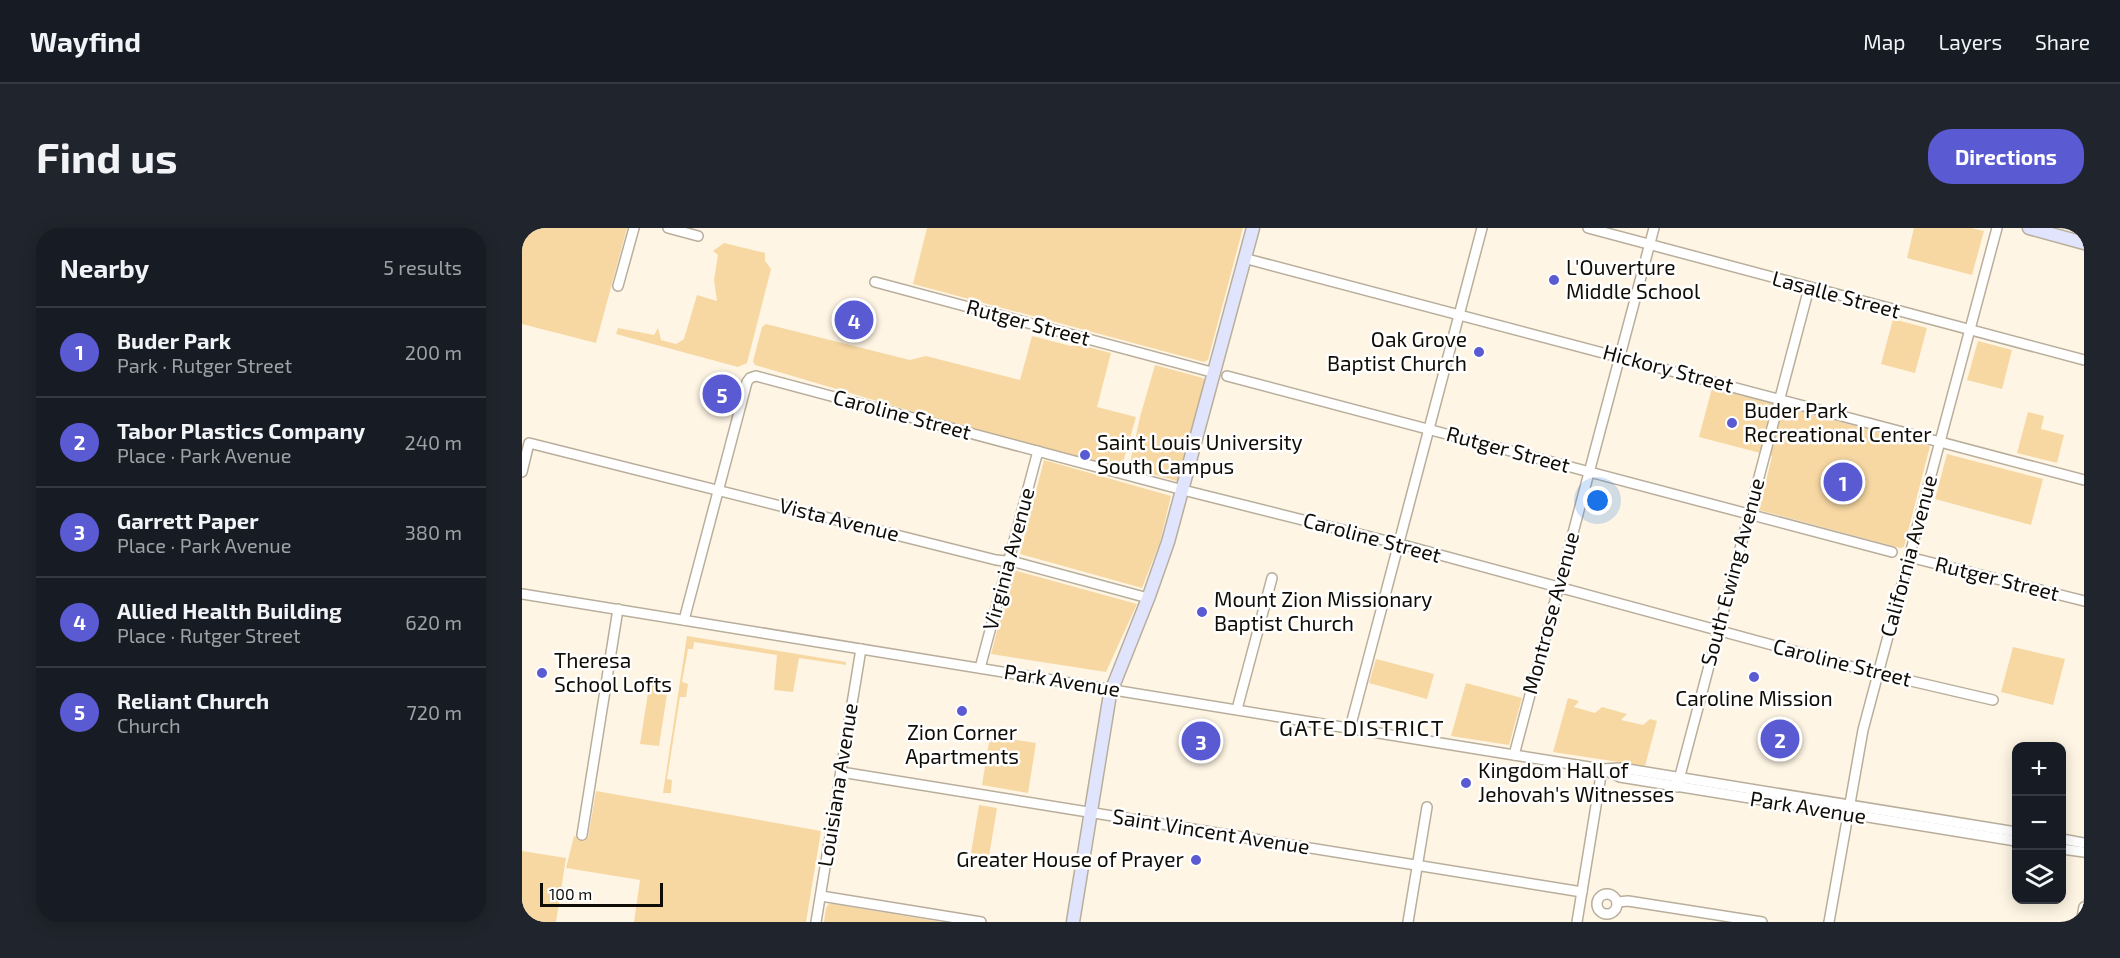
<!DOCTYPE html>
<meta charset="utf-8">
<style>
:root{--surface:#171b24;--page:#20242c;--text:#f1f3f6;--muted:#9ea1a6;--line:#363941;--accent:#5a5bd3}
body{margin:0;font-family:"Exo 2",sans-serif;background:var(--page);color:var(--text)}
.controls{position:absolute;right:18px;bottom:18px;display:grid;overflow:hidden;border-radius:12px;box-shadow:0 3px 15px #0003}
.controls button{width:54px;height:54px;display:grid;place-items:center;padding:0;border:0;border-bottom:2px solid var(--line);background:var(--surface);color:var(--text);font:30px sans-serif}
.scale{position:absolute;left:18px;bottom:15px;width:123px;box-sizing:border-box;padding-left:6px;border:3px solid #100c06;border-top:0;font-size:16px;line-height:21px;white-space:nowrap;color:#100c06;-webkit-text-stroke:4px #fff;paint-order:stroke}
.you{position:absolute;left:1076px;top:273px;width:21px;height:21px;margin:-15px;border:4px solid #fff;border-radius:50%;background:#1a73e8;box-shadow:0 0 0 9px #1a73e833}
.badge{display:grid;place-items:center;width:39px;height:39px;border-radius:50%;background:var(--accent);color:#fff;font-size:20px;font-weight:700}
.pin{position:absolute;translate:-50% -50%;border:3px solid #fff;box-shadow:0 2px 6px #0006}
.list{margin:0;padding:0;list-style:none}
h2{display:flex;justify-content:space-between;align-items:center;height:78px;margin:0;padding:0 24px;font-size:26px}
h2 small{font-size:20px;font-weight:400;color:var(--muted)}
.list li{display:grid;grid-template-columns:39px 1fr auto;gap:18px;align-items:center;box-sizing:border-box;height:90px;padding:0 24px;border-top:2px solid var(--line)}
.list b{display:block;font-size:22px;white-space:nowrap}
.list p{margin:0;font-size:20px;white-space:nowrap;color:var(--muted)}
.list em{font-size:20px;font-style:normal;color:var(--muted)}
.icon{flex:none;width:33px;height:33px;fill:none;stroke:currentColor;stroke-width:2;stroke-linecap:round;stroke-linejoin:round}
.map{position:relative;flex:none;width:1562px;height:694px;overflow:hidden;border-radius:24px}
header{display:flex;align-items:center;gap:36px;box-sizing:border-box;height:84px;padding:0 30px;background:var(--surface);border-bottom:2px solid var(--line)}
header strong{font-size:28px}
nav{display:flex;gap:33px;margin-inline-start:auto;font-size:21px}
.intro{display:flex;align-items:center;justify-content:space-between;box-sizing:border-box;height:144px;padding:0 36px}
h1{margin:0;font-size:42px}
.button{padding:15px 27px;border-radius:24px;background:var(--accent);color:#fff;font-size:21px;font-weight:700}
main{display:flex;gap:36px;padding:0 36px}
aside{flex:1;background:var(--surface);border-radius:24px;box-shadow:0 3px 15px #0003}
.map>svg:first-child{display:block}
</style>
<header>
<strong>Wayfind</strong>
<nav><a>Map</a><a>Layers</a><a>Share</a></nav>
</header>
<div class="intro"><h1>Find us</h1><a class="button">Directions</a></div>
<main>
<aside>
<h2>Nearby<small>5 results</small></h2>
<ul class="list">
<li><span class="badge">1</span><div><b>Buder Park</b><p>Park · Rutger Street</p></div><em>200 m</em></li>
<li><span class="badge">2</span><div><b>Tabor Plastics Company</b><p>Place · Park Avenue</p></div><em>240 m</em></li>
<li><span class="badge">3</span><div><b>Garrett Paper</b><p>Place · Park Avenue</p></div><em>380 m</em></li>
<li><span class="badge">4</span><div><b>Allied Health Building</b><p>Place · Rutger Street</p></div><em>620 m</em></li>
<li><span class="badge">5</span><div><b>Reliant Church</b><p>Church</p></div><em>720 m</em></li>
</ul>
</aside>
<div class="map">
<svg width="1562" height="694" viewBox="0 0 1562 694">
<rect width="100%" height="100%" fill="#fef5e4"/>
<g fill="#f7d8a3">
<path d="M 0,0 L 105,0 L 74,115 L 0,96 Z"/>
<path d="M 405,0 L 721,0 L 686,132 L 682,134 L 391,56 Z"/>
<path d="M 1392,0 L 1449,0 L 1462,3 L 1450,47 L 1385,30 Z"/>
<path d="M 202,15 L 243,25 L 243,33 L 249,41 L 225,135 L 216,139 L 94,106 L 96,100 L 132,107 L 136,100 L 139,112 L 154,116 L 162,111 L 175,67 L 195,73 L 192,52 L 196,27 L 191,23 Z"/>
<path d="M 1371,91 L 1405,100 L 1393,145 L 1359,136 Z"/>
<path d="M 244,96 L 388,132 L 404,128 L 498,152 L 510,108 L 549,118 L 554,116 L 589,125 L 575,179 L 614,189 L 598,245 L 233,137 L 231,133 L 240,99 Z"/>
<path d="M 1456,113 L 1490,122 L 1480,161 L 1445,152 Z"/>
<path d="M 633,137 L 681,150 L 683,152 L 655,253 L 607,240 L 618,189 Z"/>
<path d="M 1190,160 L 1408,218 L 1382,319 L 1378,320 L 1237,282 L 1250,228 L 1177,209 Z"/>
<path d="M 1506,184 L 1522,188 L 1519,201 L 1542,207 L 1535,235 L 1495,225 Z"/>
<path d="M 1425,226 L 1521,251 L 1509,297 L 1413,271 Z"/>
<path d="M 522,232 L 649,268 L 638,314 L 620,360 L 498,326 Z"/>
<path d="M 491,342 L 615,376 L 584,444 L 469,426 Z"/>
<path d="M 165,408 L 324,434 L 324,437 L 277,430 L 271,464 L 252,462 L 255,427 L 172,414 L 171,421 L 166,421 L 160,454 L 166,456 L 164,469 L 158,469 L 145,551 L 150,552 L 149,565 L 141,565 Z"/>
<path d="M 1491,419 L 1543,431 L 1531,477 L 1479,464 Z"/>
<path d="M 854,431 L 912,446 L 905,471 L 847,455 Z"/>
<path d="M 129,446 L 136,447 L 135,458 L 146,460 L 137,518 L 118,516 Z"/>
<path d="M 944,455 L 1000,470 L 987,517 L 929,508 Z"/>
<path d="M 1046,470 L 1057,473 L 1052,479 L 1073,485 L 1080,479 L 1105,486 L 1099,492 L 1121,497 L 1128,491 L 1135,493 L 1123,538 L 1031,524 Z"/>
<path d="M 468,508 L 514,515 L 506,565 L 460,557 Z"/>
<path d="M 74,563 L 299,603 L 284,694 L 112,694 L 118,652 L 44,640 L 52,608 L 66,610 Z"/>
<path d="M 457,577 L 475,580 L 467,628 L 449,625 Z"/>
<path d="M 0,623 L 44,630 L 34,694 L 0,694 Z"/>
<path d="M 307,676 L 311,676 L 420,694 L 302,694 L 304,680 Z"/>
</g>
<g fill="none" stroke-linecap="round" stroke-linejoin="round">
<defs>
<g id="street">
<path d="M 146,0 L 176,8"/>
<path d="M 1066,0 L 1562,132"/>
<path d="M 729,32 L 1562,252"/>
<path d="M 353,54 L 693,145"/>
<path d="M 96,58 L 112,0"/>
<path d="M 705,148 L 1370,324"/>
<path d="M 0,244 L 7,215 L 474,332 L 493,334 L 626,370"/>
<path d="M 1387,329 L 1562,373"/>
<path d="M 0,366 L 992,527 L 1080,541 L 1099,540 L 1494,604"/>
<path d="M 162,392 L 225,154 L 228,150 L 234,148 L 661,262 L 885,318 L 1346,443 L 1471,472"/>
<path d="M 458,440 L 516,223"/>
<path d="M 715,481 L 750,350"/>
<path d="M 828,500 L 960,0"/>
<path d="M 992,527 L 1132,0"/>
<path d="M 1080,541 L 1098,549 L 1494,613"/>
<path d="M 319,544 L 1060,664"/>
<path d="M 1155,559 L 1287,60"/>
<path d="M 60,607 L 96,381"/>
<path d="M 1540,611 L 1562,615"/>
<path d="M 1540,621 L 1562,624"/>
<circle cx="1085" cy="676" r="10"/>
<path d="M 299,668 L 459,694"/>
<path d="M 1095,674 L 1106,673 L 1240,694"/>
<path d="M 294,694 L 339,421"/>
<path d="M 886,694 L 905,579"/>
<path d="M 1055,694 L 1080,541"/>
<path d="M 1307,694 L 1341,502 L 1475,0"/>
<path d="M 1559,694 L 1562,679"/>
</g>
<g id="secondary">
<path d="M 1507,0 L 1562,15"/>
<path d="M 551,694 L 588,466 L 627,368 L 646,314 L 731,0"/>
</g>
</defs>
<use href="#street" stroke="#b9ae9b" stroke-width="12"/>
<use href="#secondary" stroke="#b9ae9b" stroke-width="15"/>
<use href="#street" stroke="#fff" stroke-width="9"/>
<use href="#secondary" stroke="#e1e4fd" stroke-width="12"/>
</g>
<g fill="#5a5bd3" stroke="#fff" stroke-width="2">
<circle cx="1032" cy="52" r="6"/>
<circle cx="957" cy="124" r="6"/>
<circle cx="1210" cy="195" r="6"/>
<circle cx="563" cy="227" r="6"/>
<circle cx="680" cy="384" r="6"/>
<circle cx="20" cy="445" r="6"/>
<circle cx="1232" cy="449" r="6"/>
<circle cx="440" cy="483" r="6"/>
<circle cx="944" cy="555" r="6"/>
<circle cx="674" cy="632" r="6"/>
</g>
<g text-anchor="middle" stroke-width="5" stroke-linejoin="round" paint-order="stroke">
<g font-size="21" fill="#100c06" stroke="#fff" text-anchor="start">
<text x="1044" y="47">L'Ouverture<tspan x="1044" dy="24">Middle School</tspan></text>
<text x="945" y="119" text-anchor="end">Oak Grove<tspan x="945" dy="24">Baptist Church</tspan></text>
<text x="1222" y="190">Buder Park<tspan x="1222" dy="24">Recreational Center</tspan></text>
<text x="575" y="222">Saint Louis University<tspan x="575" dy="24">South Campus</tspan></text>
<text x="692" y="379">Mount Zion Missionary<tspan x="692" dy="24">Baptist Church</tspan></text>
<text x="32" y="440">Theresa<tspan x="32" dy="24">School Lofts</tspan></text>
<text x="1232" y="478" text-anchor="middle">Caroline Mission</text>
<text x="440" y="512" text-anchor="middle">Zion Corner<tspan x="440" dy="24">Apartments</tspan></text>
<text x="956" y="550">Kingdom Hall of<tspan x="956" dy="24">Jehovah's Witnesses</tspan></text>
<text x="662" y="639" text-anchor="end">Greater House of Prayer</text>
</g>
<g font-size="21" fill="#100c06" stroke="#fff">
<text transform="translate(1314 67) rotate(15)" y="7">Lasalle Street</text>
<text transform="translate(506 95) rotate(15)" y="7">Rutger Street</text>
<text transform="translate(1146 141) rotate(15)" y="7">Hickory Street</text>
<text transform="translate(380 187) rotate(15)" y="7">Caroline Street</text>
<text transform="translate(986 222) rotate(15)" y="7">Rutger Street</text>
<text transform="translate(317 292) rotate(14)" y="7">Vista Avenue</text>
<text transform="translate(850 310) rotate(15)" y="7">Caroline Street</text>
<text transform="translate(1387 328) rotate(-75)" y="7">California Avenue</text>
<text transform="translate(487 331) rotate(-75)" y="7">Virginia Avenue</text>
<text transform="translate(1211 344) rotate(-75)" y="7">South Ewing Avenue</text>
<text transform="translate(1475 351) rotate(14)" y="7">Rutger Street</text>
<text transform="translate(1029 385) rotate(-75)" y="7">Montrose Avenue</text>
<text transform="translate(1320 435) rotate(14)" y="7">Caroline Street</text>
<text transform="translate(540 453) rotate(9)" y="7">Park Avenue</text>
<text transform="translate(316 557) rotate(-81)" y="7">Louisiana Avenue</text>
<text transform="translate(1286 580) rotate(9)" y="7">Park Avenue</text>
<text transform="translate(689 604) rotate(9)" y="7">Saint Vincent Avenue</text>
</g>
<g font-size="22" letter-spacing="1.5" fill="#100c06" stroke="#fff">
<text x="840" y="508">GATE DISTRICT</text>
</g>
</g>
</svg>
<div class="controls">
<button>+</button>
<button>−</button>
<button><svg class="icon" aria-label="layers" viewBox="0 0 24 24"><path d="M12 4l9 5-9 5-9-5zM3 14l9 5 9-5"/></svg></button>
</div>
<div class="scale">100 m</div>
<div class="you"></div>
<div class="pin badge" style="left:1321px;top:254px">1</div>
<div class="pin badge" style="left:1258px;top:511px">2</div>
<div class="pin badge" style="left:679px;top:513px">3</div>
<div class="pin badge" style="left:332px;top:92px">4</div>
<div class="pin badge" style="left:200px;top:166px">5</div>
</div>
</main>
